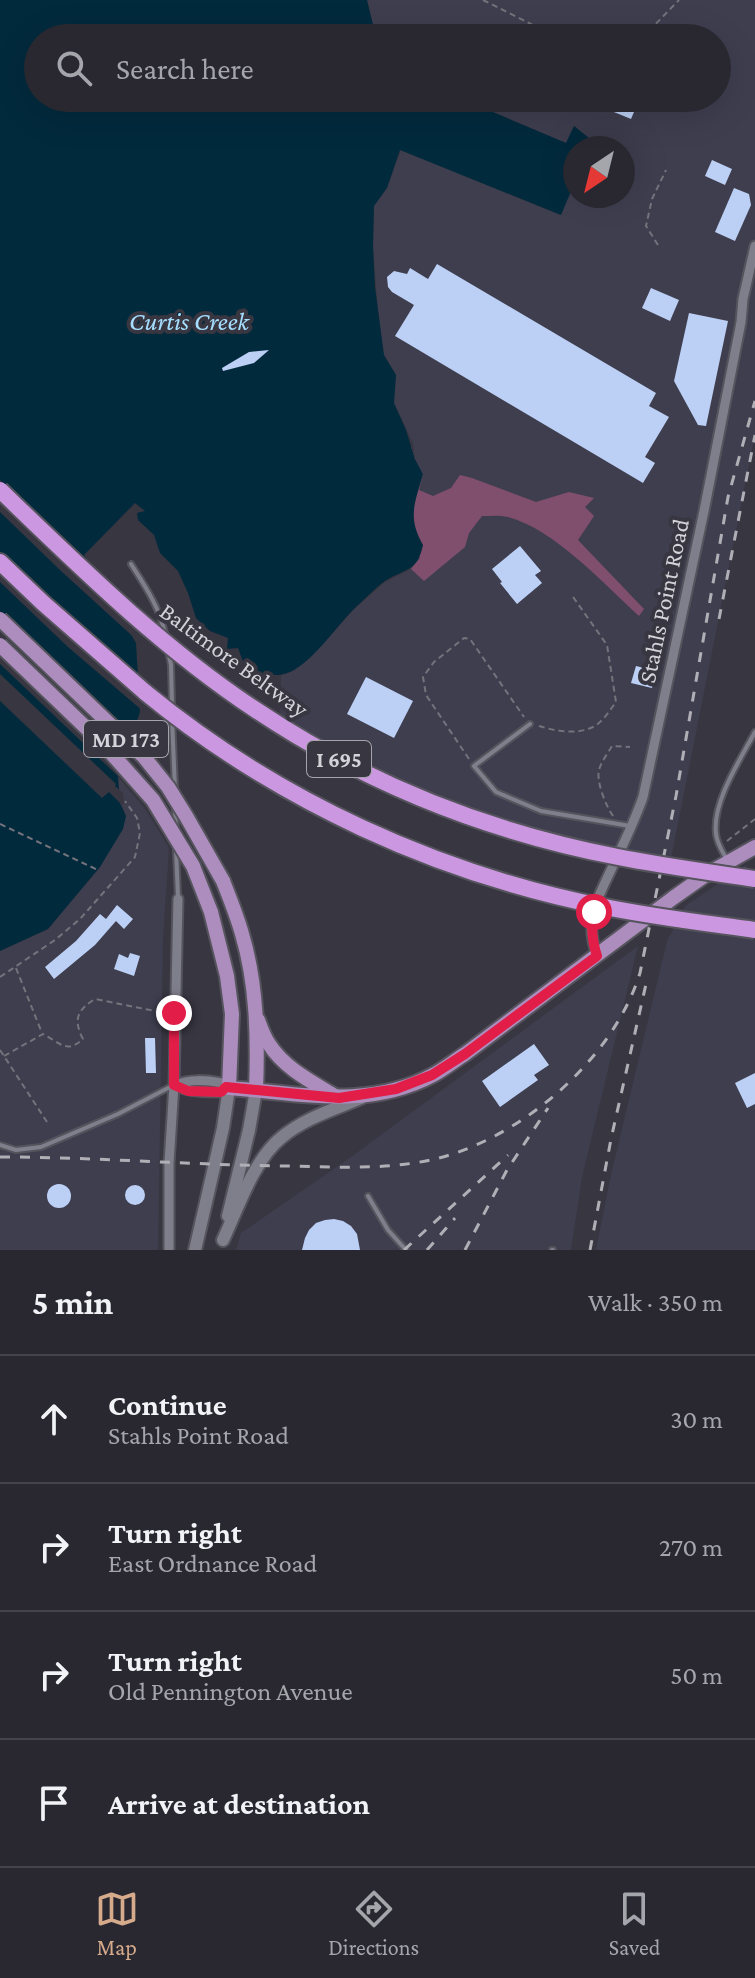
<!DOCTYPE html>
<meta charset="utf-8">
<style>
:root{--surface:#292831;--page:#313039;--text:#f1f3f6;--muted:#a5a6ab;--line:#45444d;--accent:#d6ab8b}
body{margin:0;font-family:"Crimson Pro",serif;background:var(--page);color:var(--text)}
.compass{position:absolute;left:563px;top:136px;width:72px;height:72px;border-radius:50%;background:var(--surface);box-shadow:0 8px 32px #0002;rotate:215deg}
.stop{position:absolute;width:24px;height:24px;margin:-18px;border:6px solid #e11d48;border-radius:50%;background:#fff}
.stop.end{background:#e11d48;border-color:#fff;box-shadow:0 2px 8px #0008}
.list{margin:0;padding:0;list-style:none}
h2{display:flex;justify-content:space-between;align-items:center;height:104px;margin:0;padding:0 32px;font-size:34px}
h2 small{font-size:26px;font-weight:400;color:var(--muted)}
.list li{display:grid;grid-template-columns:52px 1fr auto;gap:24px;align-items:center;box-sizing:border-box;height:128px;padding:0 32px;border-top:2px solid var(--line)}
.list b{display:block;font-size:30px;white-space:nowrap}
.list p{margin:0;font-size:26px;white-space:nowrap;color:var(--muted)}
.list em{font-size:26px;font-style:normal;color:var(--muted)}
.icon{flex:none;width:44px;height:44px;fill:none;stroke:currentColor;stroke-width:2;stroke-linecap:round;stroke-linejoin:round}
.map{position:relative;flex:none;width:755px;height:1250px;overflow:hidden}
.search{position:absolute;background:var(--surface);box-shadow:0 8px 32px #0002;left:24px;right:24px;top:24px;height:88px;display:flex;align-items:center;gap:20px;box-sizing:border-box;padding:0 28px;border-radius:44px;color:var(--muted);font-size:30px}
.sheet{height:616px;background:var(--surface)}
nav{display:flex;justify-content:space-around;align-items:center;box-sizing:border-box;height:112px;border-top:2px solid var(--line);background:var(--surface);font-size:22px;color:var(--muted)}
nav a{display:grid;justify-items:center;gap:4px}
nav .on{color:var(--accent)}
.map>svg:first-child{display:block}
</style>
<div class="map">
<svg width="755" height="1250" viewBox="0 0 755 1250">
<rect width="100%" height="100%" fill="#373641"/>
<g fill="#3f3e4f">
<path d="M 367,0 L 755,0 L 755,435 L 671,859 L 485,823 L 280,725 L 281,675 L 293,671 L 318,649 L 355,608 L 385,582 L 411,569 L 414,507 L 423,474 L 415,459 L 413,443 L 394,403 L 396,375 L 384,355 L 380,336 L 373,248 L 374,205 L 387,188 L 401,150 L 560,215 L 575,182 L 575,196 L 623,196 L 623,148 L 590,148 L 591,145 L 575,126 L 566,143 L 460,98 L 717,98 L 717,38 L 383,38 L 374,29 Z"/>
<path d="M 118,777 L 145,809 L 169,848 L 163,939 L 158,1250 L 0,1250 L 0,951 L 48,929 L 100,867 L 126,816 L 120,803 Z"/>
<path d="M 746,865 L 755,883 L 755,1250 L 596,1250 L 610,1179 L 667,941 L 685,906 Z"/>
<path d="M 638,946 L 582,1177 L 571,1250 L 236,1250 L 241,1233 L 351,1157 Z"/>
</g>
<path fill="#804f6d" d="M 411,446 L 415,459 L 423,474 L 419,490 L 433,496 L 451,488 L 460,475 L 472,478 L 536,502 L 569,492 L 594,498 L 585,507 L 594,516 L 578,540 L 644,609 L 639,616 C 604,584 554,529 508,517 C 500,515 490,516 482,516 L 469,533 L 465,547 L 424,581 L 411,569 L 420,558 L 367,454 Z"/>
<path fill="#022a3d" d="M 0,0 L 367,0 L 374,29 L 383,38 L 38,38 L 38,98 L 460,98 L 566,143 L 574,126 L 589,138 L 591,145 L 590,148 L 575,148 L 575,182 L 561,215 L 400,150 L 387,188 L 374,206 L 373,246 L 375,287 L 384,355 L 396,375 L 394,403 L 406,430 L 415,459 L 423,474 C 415,503 407,517 423,545 C 417,572 406,568 385,581 C 375,588 366,598 357,606 C 337,625 314,661 290,672 C 282,676 274,675 265,675 C 246,675 244,664 238,648 L 227,649 L 228,638 L 210,631 L 196,618 L 188,593 L 178,571 L 160,553 L 154,535 L 138,520 L 137,513 L 145,511 L 135,503 L 84,555 L 136,643 L 140,712 L 118,777 L 120,803 L 126,816 L 123,829 L 100,867 L 48,929 L 0,951 Z"/>
<g fill="#373641">
<path d="M 0,480 L 80,556 L 118,602 L 140,643 L 60,570 L 0,512 Z"/>
<path d="M 0,554 L 44,596 L 142,683 L 144,712 L 68,647 L 0,582 Z"/>
<path d="M 0,611 L 135,739 L 122,780 L 0,664 Z"/>
<path d="M 0,674 L 116,784 L 115,786 L 123,793 L 124,803 L 122,805 L 109,792 L 102,798 L 0,701 Z"/>
</g>
<g fill="#bcd0f5">
<path d="M 614,98 L 640,98 L 631,119 L 609,110 Z"/>
<path d="M 712,160 L 732,169 L 725,185 L 705,176 Z"/>
<path d="M 734,188 L 749,194 L 751,205 L 735,241 L 715,232 Z"/>
<path d="M 437,264 L 656,393 L 649,406 L 669,417 L 645,457 L 655,463 L 643,483 L 395,336 L 414,305 L 392,292 L 388,287 L 387,277 L 394,271 L 407,274 L 410,268 L 428,279 Z"/>
<path d="M 651,288 L 679,300 L 670,321 L 642,308 Z"/>
<path d="M 689,313 L 728,321 L 706,426 L 698,425 L 674,381 Z"/>
<path d="M 269,350 L 254,363 L 223,371 L 222,368 L 249,352 Z"/>
<path d="M 520,546 L 541,571 L 535,575 L 542,583 L 517,604 L 500,583 L 502,582 L 492,569 Z"/>
<path d="M 636,666 L 656,671 L 652,688 L 631,683 Z"/>
<path d="M 366,677 L 413,701 L 394,738 L 347,714 Z"/>
<path d="M 117,905 L 133,919 L 124,929 L 116,921 L 95,945 L 54,979 L 45,967 L 76,941 L 100,914 L 106,919 Z"/>
<path d="M 130,953 L 140,956 L 134,976 L 114,969 L 119,954 L 128,958 Z"/>
<path d="M 145,1038 L 155,1038 L 156,1073 L 146,1073 Z"/>
<path d="M 534,1044 L 549,1065 L 534,1075 L 538,1080 L 500,1107 L 482,1081 Z"/>
<path d="M 755,1073 L 755,1104 L 747,1108 L 735,1083 Z"/>
<circle cx="59" cy="1196" r="12"/>
<circle cx="135" cy="1195" r="10"/>
<path d="M 334,1219 L 343,1221 L 351,1226 L 357,1234 L 360,1250 L 302,1250 L 305,1238 L 309,1230 L 316,1223 L 325,1220 Z"/>
</g>
<g fill="none" stroke-linecap="round" stroke-linejoin="round">
<defs>
<g id="lane">
<path d="M 131,564 C 145,586 160,608 165,634"/>
<path d="M 168,650 L 171,665 L 172,705"/>
<path d="M 172,718 L 175,789"/>
<path d="M 530,724 L 474,766 L 496,792 L 541,811 L 630,826"/>
<path d="M 175,810 L 176,829"/>
<path d="M 176,850 L 178,897"/>
<path d="M 726,858 C 722,851 717,843 716,834 C 712,802 740,760 755,732"/>
<path d="M 0,1145 L 16,1150 L 41,1147 L 118,1114 L 172,1086"/>
<path d="M 368,1196 L 388,1230 L 406,1250"/>
<path d="M 552,1250 L 553,1250"/>
</g>
<g id="street">
<path d="M 597,956 C 594,946 591,936 592,925 C 593,906 602,889 610,872 C 622,847 634,823 643,797 L 704,511 L 741,322 L 743,299 L 755,246"/>
<path d="M 174,1085 C 191,1079 204,1080 222,1083 L 226,1087 L 229,1088"/>
<path d="M 174,1085 C 190,1092 204,1092 221,1092 L 226,1087"/>
<path d="M 169,1250 L 169,1163 L 174,1085 L 178,899"/>
</g>
<g id="secondary">
<path d="M 228,1216 L 249,1130 L 256,1090"/>
<path d="M 223,1240 C 238,1208 254,1159 282,1137 C 305,1118 335,1109 361,1098"/>
<path d="M 195,1250 L 223,1128 L 229,1088"/>
</g>
<g id="primary">
<path d="M 223,881 C 230,899 237,916 242,934 C 257,984 258,1039 256,1090"/>
<path d="M 211,912 L 227,976 L 232,1014 L 229,1088 C 299,1093 367,1110 433,1075 C 444,1069 454,1061 465,1054 L 673,898 L 707,874 L 755,847"/>
<path d="M 258,1020 C 261,1028 264,1037 269,1044 C 284,1068 312,1082 335,1096"/>
</g>
<path id="highway" d="M 0,562 L 43,603 L 146,693"/>
</defs>
<use href="#lane" stroke="#55545d" stroke-width="8"/>
<use href="#street" stroke="#55545d" stroke-width="13"/>
<use href="#secondary" stroke="#55545d" stroke-width="16"/>
<use href="#primary" stroke="#55545d" stroke-width="18"/>
<use href="#highway" stroke="#55545d" stroke-width="20"/>
<g stroke="#74737c" stroke-width="2" stroke-dasharray="6 4" stroke-linecap="butt">
<path d="M 483,0 L 559,38"/>
<path d="M 642,38 L 679,0"/>
<path d="M 658,245 L 646,226 L 652,199 L 666,170"/>
<path d="M 539,726 C 555,731 577,735 593,727 C 603,722 610,710 616,702 L 607,645 L 571,594"/>
<path d="M 469,759 L 426,695 L 423,677 L 434,662 L 464,638 L 470,639 L 524,717"/>
<path d="M 613,816 C 606,806 596,782 599,770 C 601,762 608,753 612,746 L 630,747"/>
<path d="M 0,824 L 98,870"/>
<path d="M 727,841 L 755,819"/>
<path d="M 16,968 L 42,1033"/>
<path d="M 0,977 L 55,940 L 80,919 L 135,857 L 140,833 L 137,818 L 125,801"/>
<path d="M 0,1050 L 47,1122"/>
<path d="M 4,1056 L 43,1034 C 60,1043 67,1054 83,1039 C 73,1020 77,1010 95,999 L 165,1013"/>
</g>
<use href="#lane" stroke="#7f7e8b" stroke-width="4"/>
<use href="#street" stroke="#7f7e8b" stroke-width="9"/>
<use href="#secondary" stroke="#7f7e8b" stroke-width="12"/>
<use href="#primary" stroke="#ad8dbe" stroke-width="14"/>
<use href="#highway" stroke="#cb97e0" stroke-width="16"/>
<g stroke="#b0afb6" stroke-width="3" stroke-dasharray="10 10" stroke-linecap="butt">
<path d="M 719,619 L 755,435"/>
<path d="M 0,1157 C 95,1157 190,1165 286,1166 C 334,1167 383,1170 431,1160 C 520,1140 613,1060 640,973 L 676,796 L 728,497 L 755,401"/>
<path d="M 404,1250 L 508,1155"/>
<path d="M 427,1250 L 455,1218"/>
<path d="M 465,1250 L 507,1170 L 548,1108"/>
<path d="M 590,1250 L 611,1139 L 646,984"/>
</g>
<defs>
<g id="primary-bridge">
<path d="M 0,619 L 144,757 L 168,787 L 186,816 L 223,881"/>
<path d="M 0,645 L 104,745 L 153,800 L 193,866 L 211,912"/>
</g>
<g id="highway-bridge">
<path d="M 0,490 C 81,568 162,648 256,710 C 365,783 489,832 618,857 C 663,866 709,872 755,879"/>
<path d="M 146,693 C 278,801 438,874 605,907 C 654,917 705,923 755,930"/>
</g>
</defs>
<use href="#primary-bridge" stroke="#55545d" stroke-width="18" stroke-linecap="butt"/>
<use href="#highway-bridge" stroke="#55545d" stroke-width="20" stroke-linecap="butt"/>
<use href="#primary-bridge" stroke="#ad8dbe" stroke-width="14"/>
<use href="#highway-bridge" stroke="#cb97e0" stroke-width="16"/>
</g>
<g fill="none" stroke-linecap="round" stroke-linejoin="round">
<path stroke="#e11d48" stroke-width="10" d="M 174,1013 L 174,1085 L 188,1091 L 221,1092 L 226,1087 L 339,1098 L 396,1089 L 432,1075 L 465,1054 L 597,956 C 592,940 591,928 594,912"/>
</g>
<g text-anchor="middle" stroke-width="8" stroke-linejoin="round" paint-order="stroke">
<g fill="#373641" stroke="#a5a4ac" stroke-width="2">
<rect x="84" y="721" width="84" height="36" rx="6"/>
<rect x="307" y="741" width="64" height="36" rx="6"/>
</g>
<g font-size="22" font-weight="bold" fill="#d4d3da">
<text x="126" y="747">MD 173</text>
<text x="339" y="767">I 695</text>
</g>
<g font-size="24" fill="#d4d3da" stroke="#373641">
<text transform="translate(664 601) rotate(-78)" y="8">Stahls Point Road</text>
<text transform="translate(234 660) rotate(36)" y="8">Baltimore Beltway</text>
</g>
<g font-size="26" font-style="italic" fill="#a5ddfe" stroke="#373641">
<text x="189" y="330">Curtis Creek</text>
</g>
</g>
</svg>
<svg class="compass" viewBox="-18 -18 36 36"><path d="M0-13l5 13h-10z" fill="#e53935"/><path d="M0 13l5-13h-10z" fill="#a5a6ab"/></svg>
<div class="stop" style="left:594px;top:912px"></div>
<div class="stop end" style="left:174px;top:1013px"></div>
<div class="search"><svg class="icon" aria-label="search" viewBox="0 0 24 24"><circle cx="10" cy="10" r="6"/><path d="M15 15l6 6"/></svg>Search here</div>
</div>
<section class="sheet">
<h2>5 min<small>Walk · 350 m</small></h2>
<ul class="list">
<li><svg class="icon" aria-label="ahead" viewBox="0 0 24 24"><path d="M12 20V5M6 11l6-6 6 6"/></svg><div><b>Continue</b><p>Stahls Point Road</p></div><em>30 m</em></li>
<li><svg class="icon" aria-label="right" viewBox="0 0 24 24"><path d="M7 20v-9h11M14 6l5 5-5 5"/></svg><div><b>Turn right</b><p>East Ordnance Road</p></div><em>270 m</em></li>
<li><svg class="icon" aria-label="right" viewBox="0 0 24 24"><path d="M7 20v-9h11M14 6l5 5-5 5"/></svg><div><b>Turn right</b><p>Old Pennington Avenue</p></div><em>50 m</em></li>
<li><svg class="icon" aria-label="arrive" viewBox="0 0 24 24"><path d="M6 21V4h12l-3 4 3 4H6"/></svg><div><b>Arrive at destination</b></div></li>
</ul>
</section>
<nav>
<a class="on"><svg class="icon" aria-label="map" viewBox="0 0 24 24"><path d="M3 6l6-2 6 2 6-2v14l-6 2-6-2-6 2zM9 4v14M15 6v14"/></svg>Map</a>
<a><svg class="icon" aria-label="directions" viewBox="0 0 24 24"><path d="M12 3l9 9-9 9-9-9zM9 14v-3h6M13 9l2 2-2 2"/></svg>Directions</a>
<a><svg class="icon" aria-label="saved" viewBox="0 0 24 24"><path d="M7 4h10v16l-5-4-5 4z"/></svg>Saved</a>
</nav>
